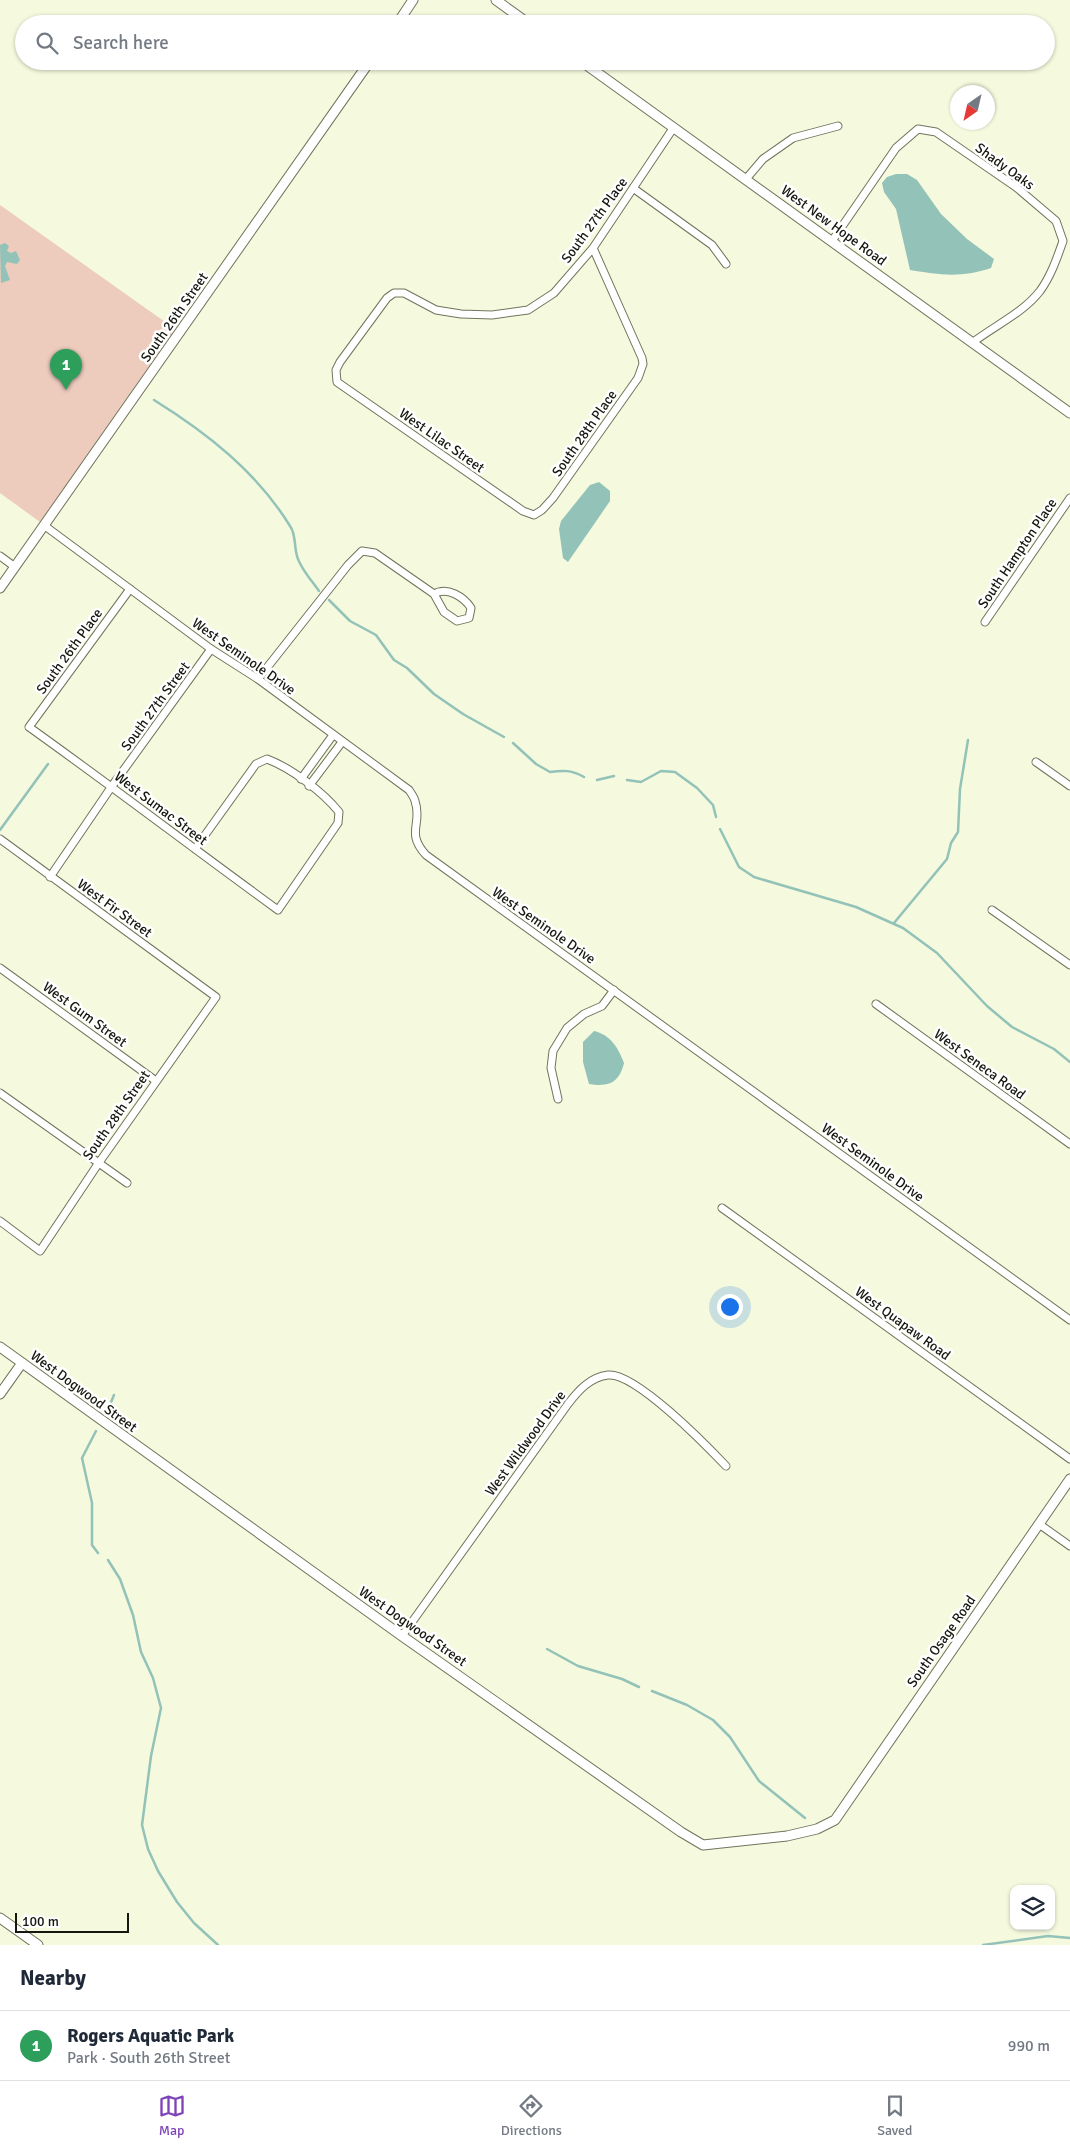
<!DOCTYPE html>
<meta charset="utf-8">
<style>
:root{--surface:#fff;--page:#f6f6f7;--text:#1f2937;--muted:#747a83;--line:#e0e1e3;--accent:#7e43b9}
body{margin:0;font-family:Signika,sans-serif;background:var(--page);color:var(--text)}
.controls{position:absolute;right:15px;bottom:15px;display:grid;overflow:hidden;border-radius:10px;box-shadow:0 1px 4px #0004}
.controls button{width:45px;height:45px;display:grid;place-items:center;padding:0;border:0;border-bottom:1px solid var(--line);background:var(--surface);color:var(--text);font:25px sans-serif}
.compass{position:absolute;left:950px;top:85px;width:45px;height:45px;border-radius:50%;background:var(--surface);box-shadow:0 1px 4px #0004;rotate:214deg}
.scale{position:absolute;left:15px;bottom:12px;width:114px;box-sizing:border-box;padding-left:5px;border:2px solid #16170e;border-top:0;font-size:14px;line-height:18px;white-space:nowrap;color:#16170e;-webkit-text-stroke:4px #fff;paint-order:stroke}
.you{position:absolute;left:729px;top:1306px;width:18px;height:18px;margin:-12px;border:4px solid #fff;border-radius:50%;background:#1a73e8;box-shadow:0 0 0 8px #1a73e833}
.badge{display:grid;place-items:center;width:32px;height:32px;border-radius:50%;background:var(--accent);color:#fff;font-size:16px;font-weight:700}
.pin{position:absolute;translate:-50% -41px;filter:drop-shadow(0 1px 2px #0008)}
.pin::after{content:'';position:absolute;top:26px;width:18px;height:15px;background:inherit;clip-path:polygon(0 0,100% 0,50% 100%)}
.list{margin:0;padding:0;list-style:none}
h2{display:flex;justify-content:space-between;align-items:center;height:65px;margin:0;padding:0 20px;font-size:21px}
h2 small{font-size:16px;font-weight:400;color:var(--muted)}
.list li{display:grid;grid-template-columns:32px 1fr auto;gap:15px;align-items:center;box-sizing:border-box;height:70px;padding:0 20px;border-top:1px solid var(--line)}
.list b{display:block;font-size:19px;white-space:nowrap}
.list p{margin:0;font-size:16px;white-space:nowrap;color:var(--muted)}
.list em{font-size:16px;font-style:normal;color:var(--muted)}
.icon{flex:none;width:28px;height:28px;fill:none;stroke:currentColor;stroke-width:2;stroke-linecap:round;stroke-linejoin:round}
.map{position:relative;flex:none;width:1070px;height:1945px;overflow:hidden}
.search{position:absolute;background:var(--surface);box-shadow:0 1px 4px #0004;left:15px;right:15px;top:15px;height:55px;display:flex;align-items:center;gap:12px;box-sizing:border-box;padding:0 18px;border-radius:28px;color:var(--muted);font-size:19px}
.sheet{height:135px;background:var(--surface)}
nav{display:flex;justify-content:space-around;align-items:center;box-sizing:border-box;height:70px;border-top:1px solid var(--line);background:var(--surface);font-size:14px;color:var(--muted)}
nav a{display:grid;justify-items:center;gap:2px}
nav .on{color:var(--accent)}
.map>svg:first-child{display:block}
</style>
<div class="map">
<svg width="1070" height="1945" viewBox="0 0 1070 1945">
<rect width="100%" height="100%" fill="#f5f9de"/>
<path fill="#edccbe" d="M 0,205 L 175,329 L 40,522 L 0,493 Z"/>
<g fill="#92c2b8">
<path d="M 896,174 L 907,174 L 917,180 L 941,214 L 967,239 L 994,259 L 991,268 C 961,278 940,275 910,270 L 896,209 L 884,192 L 882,183 L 887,177 Z"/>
<path d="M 5,243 L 9,246 L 7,251 L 11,253 L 16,251 L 20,260 L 17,264 L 7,262 L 5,266 L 10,280 L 1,283 L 0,245 Z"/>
<path d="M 599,482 L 610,491 L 610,501 L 568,562 L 563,558 L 559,529 L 561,521 L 590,485 Z"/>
<path d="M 594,1031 C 611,1035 618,1048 624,1063 C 619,1083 609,1087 589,1084 L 583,1062 L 583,1042 Z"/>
</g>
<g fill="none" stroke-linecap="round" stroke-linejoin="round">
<g stroke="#92c2b8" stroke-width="2.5">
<path d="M 154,400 C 207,433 257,472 290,526 C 296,534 294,546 297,556 C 300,568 312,581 319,591"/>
<path d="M 329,600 L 350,621 L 376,635 L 394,660 L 407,668 L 434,694 L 463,714 L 504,737"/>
<path d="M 513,743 L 536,764 L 550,772 C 564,770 572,770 584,777"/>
<path d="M 597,780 L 614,776"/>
<path d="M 627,780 L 641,782 L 661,771 L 675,772 L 697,788 L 713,805 L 716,817"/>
<path d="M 720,829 L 739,867 L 754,877 L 856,907 L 903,928 L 937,953 L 987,1006 L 1012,1027 L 1054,1049 L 1070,1062"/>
<path d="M 0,830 L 48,764"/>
<path d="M 894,923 L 947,859 L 951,843 L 958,832 L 960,789 L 968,740"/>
<path d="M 107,1412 L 114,1395"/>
<path d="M 96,1431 L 82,1458 L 92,1503 L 92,1545 L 98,1553"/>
<path d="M 108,1560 L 120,1579 L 133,1615 L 141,1652 L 153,1678 L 161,1708 L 151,1756 L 142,1825 L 148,1849 L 158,1871 L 177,1902 L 194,1923 L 218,1945"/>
<path d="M 547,1649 L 578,1666 L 622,1679 L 639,1687"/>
<path d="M 652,1691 L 687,1705 L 713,1720 L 730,1737 L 759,1781 L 805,1818"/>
<path d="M 983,1945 L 1048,1936 L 1070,1938"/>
</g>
<defs>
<g id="street">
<path d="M 746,179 L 763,159 L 793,138 L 838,126"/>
<path d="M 633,188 L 712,245 L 726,264"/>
<path d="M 832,241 L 896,148 L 918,129 L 936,132 L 1016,187 L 1056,221 L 1063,241 C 1057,258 1051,276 1040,291 C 1023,313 994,326 972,343"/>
<path d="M 593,248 L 642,358 L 643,364 L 638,378 L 553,498 L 542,510 L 534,515 L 523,511 L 337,382 L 336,370 L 340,362 L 387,298 L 394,293 L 404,293 L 436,310 L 461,314 L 492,315 L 528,310 L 554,293 L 593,248 L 674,127"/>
<path d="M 45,526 L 211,649 L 258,679 L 409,790 C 411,793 414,797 415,801 C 423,824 405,832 426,855 L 1070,1320"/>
<path d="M 0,556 L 15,567"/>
<path d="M 130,589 L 29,727 C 113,787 194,849 278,910 L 338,823 L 339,812 C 323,792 291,768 267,759 L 256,764 L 195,849"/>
<path d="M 985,622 L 1070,498"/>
<path d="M 258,679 L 348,565 L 362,551 L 375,553 L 434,594 L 444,612 L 457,621 L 469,618 L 471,608 C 464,597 447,586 434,594"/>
<path d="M 1036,762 L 1070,786"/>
<path d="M 301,779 L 333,735"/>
<path d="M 309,786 L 342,742"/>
<path d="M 0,839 L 216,997 L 98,1164 L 40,1251 L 0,1221"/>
<path d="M 50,877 L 112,786 L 211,649"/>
<path d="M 992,910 L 1070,965"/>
<path d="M 0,968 L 156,1081"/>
<path d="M 876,1004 L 1070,1144"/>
<path d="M 0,1093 L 127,1183"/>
<path d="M 558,1099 L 551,1068 L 553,1051 L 567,1028 L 584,1014 L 602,1006 L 614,990"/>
<path d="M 722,1208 L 1070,1459"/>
<path d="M 1039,1524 L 1070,1546"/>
<path d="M 402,1636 L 568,1404 C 578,1391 590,1377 608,1375 C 635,1372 706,1445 726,1466"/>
</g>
<g id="secondary">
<path d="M 496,0 L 529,24"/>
<path d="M 397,24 L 413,0"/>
<path d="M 581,61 L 1070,413"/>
<path d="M 0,588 L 370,61"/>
<path d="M 0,1347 L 402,1636 L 681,1832 L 703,1845 L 787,1836 L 817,1829 L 835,1820 L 1070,1479"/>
<path d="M 0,1394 L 22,1363"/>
<path d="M 0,1918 L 38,1945"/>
</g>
</defs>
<use href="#street" stroke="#71745c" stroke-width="9"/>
<use href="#secondary" stroke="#71745c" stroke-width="11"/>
<use href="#street" stroke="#fff" stroke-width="7"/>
<use href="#secondary" stroke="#fff" stroke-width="9"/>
</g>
<g text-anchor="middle" stroke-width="5" stroke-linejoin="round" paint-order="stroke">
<g font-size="14" fill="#16170e" stroke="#fff">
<text transform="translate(1005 166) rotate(36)" y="5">Shady Oaks</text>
<text transform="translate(594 220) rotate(-54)" y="5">South 27th Place</text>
<text transform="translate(834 225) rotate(36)" y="5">West New Hope Road</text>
<text transform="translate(174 317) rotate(-55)" y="5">South 26th Street</text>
<text transform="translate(584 433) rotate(-55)" y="5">South 28th Place</text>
<text transform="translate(442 440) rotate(35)" y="5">West Lilac Street</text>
<text transform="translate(1017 553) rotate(-56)" y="5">South Hampton Place</text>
<text transform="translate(69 651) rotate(-54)" y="5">South 26th Place</text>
<text transform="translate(244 656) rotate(35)" y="5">West Seminole Drive</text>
<text transform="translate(155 706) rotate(-54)" y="5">South 27th Street</text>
<text transform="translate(161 808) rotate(37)" y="5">West Sumac Street</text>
<text transform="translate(115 908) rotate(36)" y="5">West Fir Street</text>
<text transform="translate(544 925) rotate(35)" y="5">West Seminole Drive</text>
<text transform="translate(85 1014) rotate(36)" y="5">West Gum Street</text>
<text transform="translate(980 1064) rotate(36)" y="5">West Seneca Road</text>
<text transform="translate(116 1115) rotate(-55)" y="5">South 28th Street</text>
<text transform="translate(873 1162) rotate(36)" y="5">West Seminole Drive</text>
<text transform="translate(903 1323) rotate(36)" y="5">West Quapaw Road</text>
<text transform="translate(84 1391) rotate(36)" y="5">West Dogwood Street</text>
<text transform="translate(525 1443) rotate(-54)" y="5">West Wildwood Drive</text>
<text transform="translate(413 1626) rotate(35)" y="5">West Dogwood Street</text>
<text transform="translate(941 1641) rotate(-55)" y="5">South Osage Road</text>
</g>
</g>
</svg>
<div class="controls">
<button><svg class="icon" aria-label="layers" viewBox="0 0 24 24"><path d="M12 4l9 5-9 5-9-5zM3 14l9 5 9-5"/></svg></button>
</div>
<svg class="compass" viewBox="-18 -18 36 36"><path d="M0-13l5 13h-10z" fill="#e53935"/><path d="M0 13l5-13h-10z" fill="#747a83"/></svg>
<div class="scale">100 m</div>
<div class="you"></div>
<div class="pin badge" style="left:66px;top:390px;background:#2e9e5b">1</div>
<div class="search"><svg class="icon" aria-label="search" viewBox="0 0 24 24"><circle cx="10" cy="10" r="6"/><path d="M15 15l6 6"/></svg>Search here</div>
</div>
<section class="sheet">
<h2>Nearby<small></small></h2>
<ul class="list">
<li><span class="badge" style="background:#2e9e5b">1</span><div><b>Rogers Aquatic Park</b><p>Park · South 26th Street</p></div><em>990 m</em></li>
</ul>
</section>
<nav>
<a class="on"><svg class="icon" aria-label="map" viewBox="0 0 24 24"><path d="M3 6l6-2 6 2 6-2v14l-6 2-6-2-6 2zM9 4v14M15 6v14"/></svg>Map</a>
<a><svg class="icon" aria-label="directions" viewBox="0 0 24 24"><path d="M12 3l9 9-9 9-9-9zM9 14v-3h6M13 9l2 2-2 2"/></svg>Directions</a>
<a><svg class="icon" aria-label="saved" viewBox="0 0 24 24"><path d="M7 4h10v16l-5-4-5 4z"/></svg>Saved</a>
</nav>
